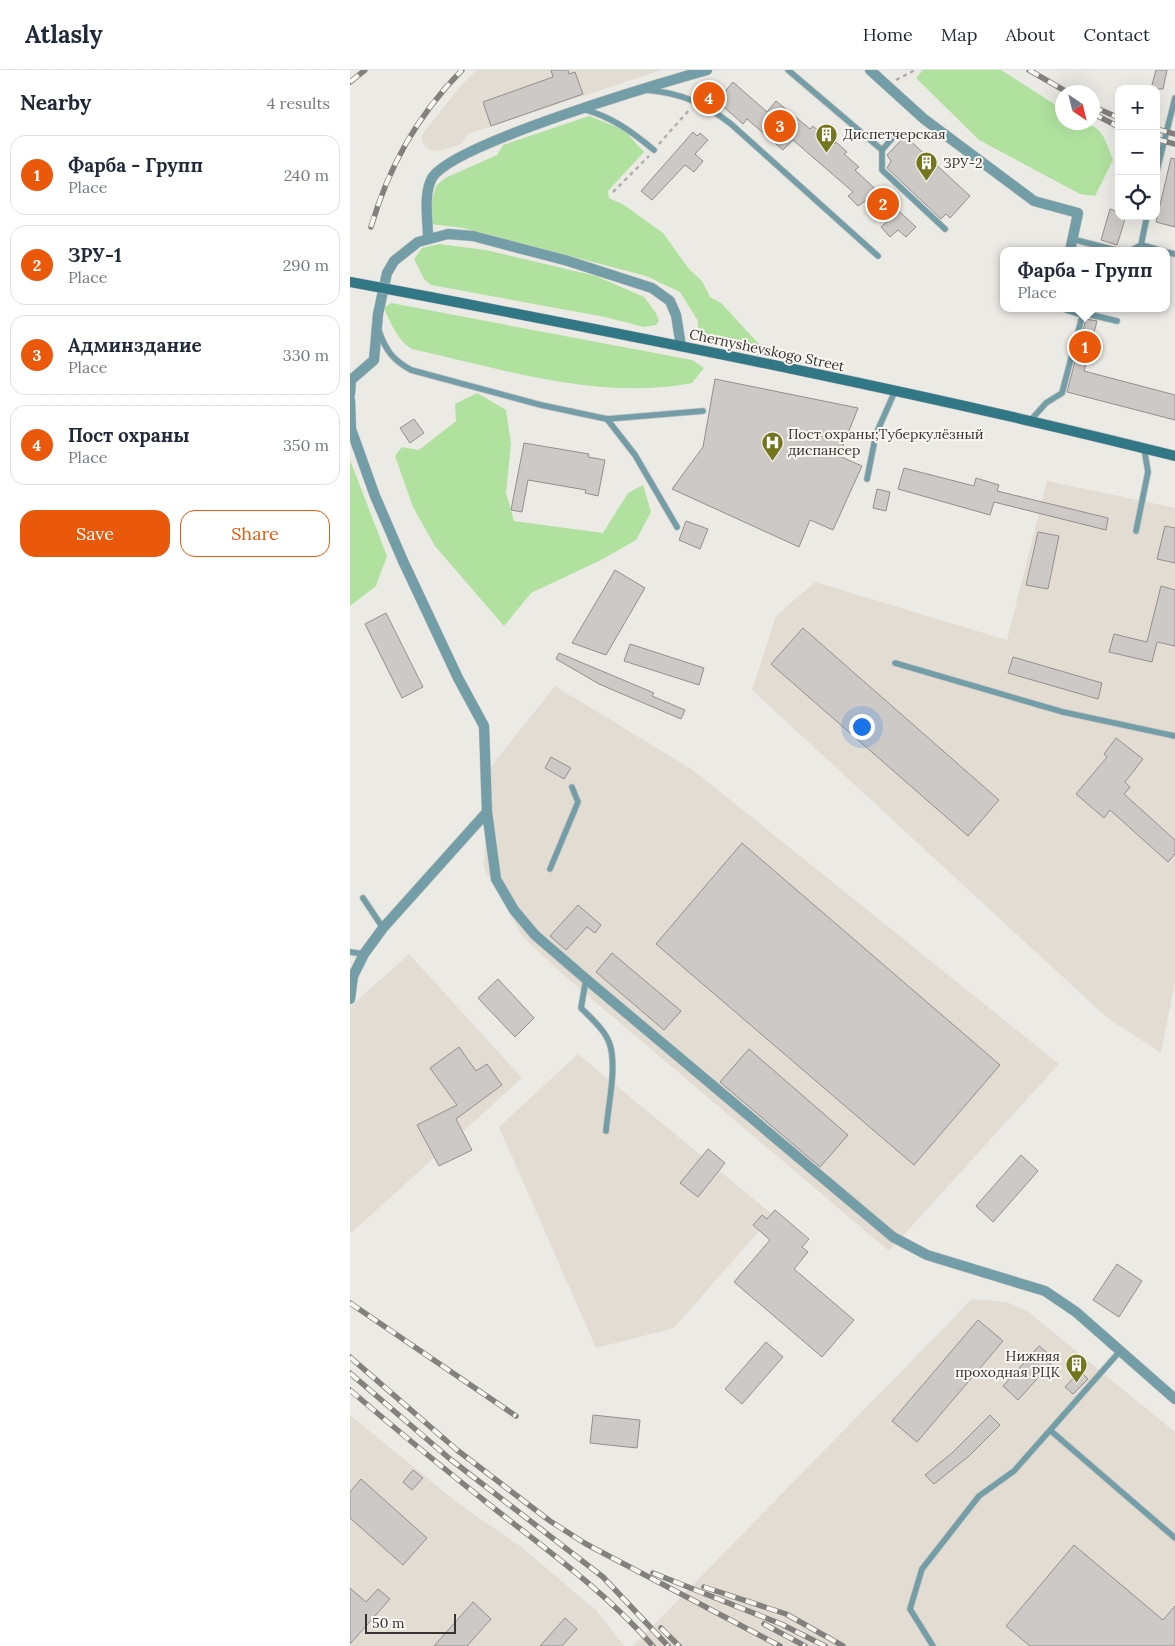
<!DOCTYPE html>
<meta charset="utf-8">
<style>
:root{--surface:#fff;--page:#f2f2f3;--text:#1f2937;--muted:#747a83;--line:#e0e1e3;--accent:#ea580c}
body{margin:0;font-family:Lora,serif;background:var(--page);color:var(--text)}
.controls{position:absolute;right:15px;top:15px;display:grid;overflow:hidden;border-radius:10px;box-shadow:0 5px 20px #0002}
.controls button{width:45px;height:45px;display:grid;place-items:center;padding:0;border:0;border-bottom:1px solid var(--line);background:var(--surface);color:var(--text);font:25px sans-serif}
.compass{position:absolute;left:705px;top:15px;width:45px;height:45px;border-radius:50%;background:var(--surface);box-shadow:0 5px 20px #0002;rotate:145deg}
.scale{position:absolute;left:15px;bottom:12px;width:91px;box-sizing:border-box;padding-left:5px;border:2px solid #343331;border-top:0;font-size:14px;line-height:18px;white-space:nowrap;color:#343331;-webkit-text-stroke:4px #faf7f3;paint-order:stroke}
.you{position:absolute;left:511px;top:656px;width:18px;height:18px;margin:-12px;border:4px solid #fff;border-radius:50%;background:#1a73e8;box-shadow:0 0 0 8px #1a73e833}
.badge{display:grid;place-items:center;width:32px;height:32px;border-radius:50%;background:var(--accent);color:#fff;font-size:16px;font-weight:700}
.pin{position:absolute;translate:-50% -50%;border:2px solid #fff;box-shadow:0 1px 5px #0006}
.popup{position:absolute;left:650px;top:177px;width:170px;height:65px;box-sizing:border-box;display:grid;place-content:center;border-radius:10px;background:var(--surface);filter:drop-shadow(0 1px 4px #0005);font-size:16px;white-space:nowrap;color:var(--muted)}
.popup b{font-size:19px;color:var(--text)}
.popup::after{content:'';position:absolute;left:50%;top:100%;margin-left:-10px;border:10px solid transparent;border-top-color:var(--surface)}
.list{margin:0;padding:0;list-style:none}
h2{display:flex;justify-content:space-between;align-items:center;height:65px;margin:0;padding:0 20px;font-size:21px}
h2 small{font-size:16px;font-weight:400;color:var(--muted)}
.list li{display:grid;grid-template-columns:32px 1fr auto;gap:15px;align-items:center;box-sizing:border-box;height:80px;margin:0 10px 10px;padding:0 10px;border:1px solid var(--line);border-radius:15px}
.list b{display:block;font-size:19px;white-space:nowrap}
.list p{margin:0;font-size:16px;white-space:nowrap;color:var(--muted)}
.list em{font-size:16px;font-style:normal;color:var(--muted)}
.actions{display:flex;gap:10px;padding:15px 20px}
.actions a{flex:1;padding:11px 0;border:1px solid var(--accent);border-radius:15px;text-align:center;font-size:18px;color:var(--accent)}
.actions .main{background:var(--accent);color:#fff}
.icon{flex:none;width:28px;height:28px;fill:none;stroke:currentColor;stroke-width:2;stroke-linecap:round;stroke-linejoin:round}
.map{position:relative;flex:none;width:825px;height:1576px;overflow:hidden}
header{display:flex;align-items:center;gap:30px;box-sizing:border-box;height:70px;padding:0 25px;background:var(--surface);border-bottom:1px solid var(--line)}
header strong{font-size:24px}
nav{display:flex;gap:28px;margin-inline-start:auto;font-size:18px}
main{display:flex}
aside{flex:1;background:var(--surface)}
.map>svg:first-child{display:block}
</style>
<header>
<strong>Atlasly</strong>
<nav><a>Home</a><a>Map</a><a>About</a><a>Contact</a></nav>
</header>
<main>
<aside>
<h2>Nearby<small>4 results</small></h2>
<ul class="list">
<li><span class="badge">1</span><div><b>Фарба - Групп</b><p>Place</p></div><em>240 m</em></li>
<li><span class="badge">2</span><div><b>ЗРУ-1</b><p>Place</p></div><em>290 m</em></li>
<li><span class="badge">3</span><div><b>Админздание</b><p>Place</p></div><em>330 m</em></li>
<li><span class="badge">4</span><div><b>Пост охраны</b><p>Place</p></div><em>350 m</em></li>
</ul>
<div class="actions"><a class="main">Save</a><a>Share</a></div>
</aside>
<div class="map">
<svg width="825" height="1576" viewBox="0 0 825 1576">
<rect width="100%" height="100%" fill="#eceae5"/>
<g fill="#e3dcd2">
<path d="M 127,0 L 311,0 L 118,64 L 111,74 L 93,80 L 84,81 L 76,78 L 72,71 L 72,65 L 112,14 Z"/>
<path d="M 697,411 L 825,438 L 825,910 L 811,983 L 755,946 L 402,620 L 426,546 L 465,512 L 657,570 Z"/>
<path d="M 205,616 L 343,700 L 709,994 L 539,1181 L 210,902 L 173,867 L 134,798 L 139,699 Z"/>
<path d="M 59,884 L 172,1008 L 0,1164 L 0,937 Z"/>
<path d="M 228,984 L 423,1145 L 324,1258 L 246,1278 L 149,1057 Z"/>
<path d="M 622,1229 L 656,1232 L 676,1240 L 825,1362 L 825,1576 L 283,1576 Z"/>
<path d="M 0,1345 L 109,1434 L 170,1476 L 247,1541 L 274,1576 L 0,1576 Z"/>
</g>
<g fill="#b0e19f">
<path d="M 573,0 L 651,0 L 712,39 L 712,52 C 749,52 751,57 763,90 L 745,126 L 730,124 L 629,70 L 566,8 Z"/>
<path d="M 239,46 L 274,60 L 294,82 L 258,121 L 259,128 L 274,135 L 313,163 L 339,199 L 352,211 L 360,227 L 371,233 L 408,273 L 433,284 L 428,289 L 349,272 L 348,251 L 330,222 L 296,206 L 113,158 L 81,154 L 82,130 L 86,116 L 95,108 L 147,85 L 153,75 Z"/>
<path d="M 89,174 L 136,180 L 246,206 L 294,227 L 306,243 L 309,251 L 306,255 L 294,257 L 255,247 L 81,215 L 74,209 L 64,189 L 72,178 Z"/>
<path d="M 41,233 L 342,290 L 354,298 L 342,313 C 248,331 153,299 62,279 C 48,271 40,252 34,238 Z"/>
<path d="M 127,323 L 156,340 L 161,374 L 156,423 L 164,451 L 253,463 L 278,423 L 293,415 L 301,442 L 286,470 L 251,490 L 181,523 L 154,556 L 85,476 L 63,437 L 45,386 L 52,377 L 69,380 L 106,351 L 105,334 Z"/>
<path d="M 0,390 L 37,486 L 26,516 L 0,536 Z"/>
</g>
<g fill="#cdc9c6" stroke="#938f8d">
<path d="M 201,0 L 218,0 L 219,4 L 225,2 L 233,24 L 141,56 L 133,32 L 203,7 Z"/>
<path d="M 806,0 L 817,0 L 813,19 L 801,19 Z"/>
<path d="M 383,12 L 417,42 L 426,31 L 460,59 L 463,56 L 484,74 L 486,72 L 497,82 L 494,84 L 509,97 L 505,100 L 566,157 L 556,167 L 548,160 L 540,167 L 531,157 L 539,150 L 518,129 L 508,136 L 498,126 L 503,122 L 443,70 L 433,80 L 397,49 L 393,54 L 367,31 Z"/>
<path d="M 343,62 L 347,66 L 350,63 L 358,70 L 345,84 L 353,91 L 344,102 L 335,95 L 302,130 L 291,121 Z"/>
<path d="M 555,66 L 620,126 L 600,148 L 596,144 L 591,149 L 537,98 L 541,91 L 537,85 Z"/>
<path d="M 821,88 L 825,89 L 825,157 L 806,152 Z"/>
<path d="M 760,139 L 769,142 L 769,146 L 776,146 L 767,175 L 751,170 Z"/>
<path d="M 736,249 L 747,251 L 734,301 L 825,325 L 825,350 L 717,322 Z"/>
<path d="M 365,309 L 508,338 L 489,386 L 512,396 L 483,460 L 460,450 L 449,477 L 322,419 L 353,377 Z"/>
<path d="M 64,349 L 74,363 L 60,373 L 50,358 Z"/>
<path d="M 174,373 L 239,384 L 238,387 L 255,390 L 248,426 L 235,423 L 236,420 L 178,410 L 172,442 L 161,440 Z"/>
<path d="M 554,398 L 624,416 L 626,408 L 649,415 L 647,421 L 758,448 L 756,460 L 644,432 L 640,445 L 548,419 Z"/>
<path d="M 527,419 L 540,422 L 536,441 L 523,438 Z"/>
<path d="M 336,451 L 358,459 L 350,479 L 329,470 Z"/>
<path d="M 815,456 L 825,458 L 825,493 L 807,489 Z"/>
<path d="M 688,462 L 709,466 L 698,519 L 676,515 Z"/>
<path d="M 265,500 L 295,518 L 256,585 L 222,573 Z"/>
<path d="M 811,516 L 825,520 L 825,576 L 807,572 L 802,592 L 759,582 L 764,564 L 797,572 Z"/>
<path d="M 36,543 L 73,617 L 52,628 L 15,554 Z"/>
<path d="M 453,558 L 649,730 L 618,766 L 421,594 Z"/>
<path d="M 280,574 L 354,598 L 349,615 L 274,591 Z"/>
<path d="M 209,583 L 304,623 L 302,626 L 335,640 L 331,649 L 249,614 L 206,589 Z"/>
<path d="M 663,587 L 752,613 L 748,629 L 658,603 Z"/>
<path d="M 766,668 L 793,689 L 775,712 L 780,717 L 774,724 L 825,770 L 825,784 L 818,792 L 760,740 L 754,748 L 726,724 L 757,687 L 754,684 Z"/>
<path d="M 201,687 L 221,698 L 214,709 L 195,698 Z"/>
<path d="M 392,773 L 650,995 L 564,1095 L 306,874 Z"/>
<path d="M 228,835 L 251,855 L 245,863 L 237,857 L 216,880 L 200,866 Z"/>
<path d="M 262,883 L 331,941 L 314,960 L 246,902 Z"/>
<path d="M 148,909 L 184,948 L 165,967 L 128,928 Z"/>
<path d="M 109,977 L 126,1001 L 137,994 L 152,1015 L 106,1049 L 122,1080 L 89,1096 L 67,1055 L 107,1035 L 80,998 Z"/>
<path d="M 399,979 L 498,1065 L 470,1097 L 370,1012 Z"/>
<path d="M 358,1079 L 375,1093 L 348,1127 L 330,1113 Z"/>
<path d="M 671,1085 L 688,1101 L 643,1152 L 626,1136 Z"/>
<path d="M 425,1140 L 459,1169 L 452,1177 L 458,1182 L 444,1199 L 504,1250 L 472,1287 L 384,1212 L 420,1170 L 403,1155 L 412,1145 L 417,1149 Z"/>
<path d="M 767,1194 L 792,1211 L 769,1247 L 743,1230 Z"/>
<path d="M 628,1250 L 653,1271 L 567,1372 L 542,1351 Z"/>
<path d="M 416,1272 L 433,1287 L 392,1334 L 375,1319 Z"/>
<path d="M 689,1276 L 705,1289 L 668,1330 L 653,1316 Z"/>
<path d="M 730,1301 L 738,1309 L 723,1324 L 715,1317 Z"/>
<path d="M 243,1345 L 290,1350 L 287,1378 L 240,1373 Z"/>
<path d="M 640,1345 L 650,1355 L 619,1386 L 584,1414 L 575,1405 L 602,1383 Z"/>
<path d="M 63,1400 L 73,1408 L 62,1420 L 53,1412 Z"/>
<path d="M 11,1409 L 77,1468 L 53,1495 L 0,1448 L 0,1422 Z"/>
<path d="M 724,1475 L 813,1550 L 825,1536 L 825,1576 L 680,1576 L 656,1556 Z"/>
<path d="M 0,1518 L 16,1532 L 28,1519 L 40,1529 L 0,1574 Z"/>
<path d="M 123,1532 L 141,1549 L 117,1576 L 84,1576 Z"/>
<path d="M 215,1548 L 227,1559 L 212,1576 L 190,1576 Z"/>
</g>
<g fill="none" stroke-linecap="round" stroke-linejoin="round">
<defs>
<g id="service">
<path d="M 438,0 L 532,80 L 532,100 L 595,159"/>
<path d="M 297,20 C 331,23 354,33 381,54 L 528,186"/>
<path d="M 233,39 C 262,47 281,61 304,80"/>
<path d="M 532,80 L 547,63"/>
<path d="M 806,104 L 825,28"/>
<path d="M 722,169 L 769,181"/>
<path d="M 791,175 L 813,181"/>
<path d="M 780,181 L 791,175 L 797,146"/>
<path d="M 816,182 L 825,184"/>
<path d="M 29,261 C 36,281 43,290 61,300 L 191,335 L 257,349 L 353,341"/>
<path d="M 257,349 L 285,385 L 327,457"/>
<path d="M 680,351 L 696,333 L 712,323 L 733,243 L 767,251"/>
<path d="M 517,409 L 526,364 L 545,321"/>
<path d="M 786,461 L 798,402 L 794,378"/>
<path d="M 545,593 L 713,642 L 825,666"/>
<path d="M 200,799 L 228,732 L 222,717"/>
<path d="M 13,828 L 33,858"/>
<path d="M 0,882 L 14,884"/>
<path d="M 236,909 L 231,938 C 241,948 256,961 260,975 C 267,998 258,1036 256,1061"/>
<path d="M 701,1361 L 825,1468"/>
<path d="M 583,1576 L 560,1539 L 572,1499 L 629,1426 L 664,1401 L 771,1280"/>
</g>
<g id="minor">
<path d="M 520,0 L 574,49 L 684,131 L 728,143 L 720,181"/>
<path d="M 78,168 C 78,149 73,125 82,108 C 102,74 311,13 357,0"/>
<path d="M 717,238 L 733,243"/>
<path d="M 0,324 L 1,310 L 24,290 L 28,244 L 37,203 L 44,191 L 68,172 L 98,164 L 123,166 L 218,191 L 302,218 L 320,231 L 326,245 L 331,276"/>
<path d="M 0,330 L 1,359 L 25,426 L 53,491 L 108,608 L 134,656 L 137,742 L 146,809 L 164,840 L 185,865 L 236,909 L 543,1167 L 577,1185 L 695,1221 L 726,1242 L 825,1329"/>
<path d="M 0,929 L 3,906 L 14,884 L 33,858 L 137,742"/>
</g>
<path id="secondary" d="M 80,227 C 329,275 579,324 825,386"/>
</defs>
<use href="#service" stroke="#c7c5c1" stroke-width="7"/>
<use href="#minor" stroke="#c7c5c1" stroke-width="11"/>
<use href="#secondary" stroke="#c7c5c1" stroke-width="11"/>
<g stroke="#b0aeaa" stroke-width="2.5" stroke-dasharray="4 4" stroke-linecap="butt">
<path d="M 546,10 L 565,0"/>
<path d="M 309,74 L 340,39"/>
<path d="M 263,122 L 299,86"/>
</g>
<use href="#service" stroke="#739da7" stroke-width="5.5"/>
<use href="#minor" stroke="#739da7" stroke-width="10"/>
<use href="#secondary" stroke="#317786" stroke-width="10"/>
<defs>
<g id="rail">
<path d="M 679,0 L 717,22"/>
<path d="M 0,12 L 15,0"/>
<path d="M 742,36 L 769,48"/>
<path d="M 742,43 L 769,57"/>
<path d="M 806,59 L 825,64"/>
<path d="M 806,69 L 825,74"/>
<path d="M 21,157 C 39,96 67,46 112,0"/>
<path d="M 0,1233 L 166,1346"/>
<path d="M 0,1287 L 107,1380 L 200,1451 L 236,1474 L 430,1576"/>
<path d="M 0,1303 L 100,1389 L 253,1507 L 318,1576"/>
<path d="M 0,1320 C 49,1362 99,1403 150,1443 C 204,1485 258,1525 303,1576"/>
<path d="M 303,1503 L 431,1554 L 475,1576"/>
<path d="M 354,1517 L 436,1544 L 493,1576"/>
<path d="M 414,1554 L 455,1576"/>
<path d="M 311,1558 L 329,1576"/>
</g>
</defs>
<use href="#rail" stroke="#83817e" stroke-width="5.5"/>
<use href="#rail" stroke="#faf7f3" stroke-width="4" stroke-dasharray="11" stroke-linecap="butt"/>
<defs>
<path id="secondary-bridge" d="M 0,212 L 80,227"/>
</defs>
<use href="#secondary-bridge" stroke="#c7c5c1" stroke-width="11" stroke-linecap="butt"/>
<use href="#secondary-bridge" stroke="#317786" stroke-width="10"/>
</g>
<defs>
<symbol id="building-pin" viewBox="-11 -11 22 30"><path d="M0 17L-7.5 6A9.5 9.5 0 1 1 7.5 6Z" fill="#74761d" stroke="#faf7f3"/><path d="M-4-6H4V6H1V3H-1V6H-4ZM-2.5-4.3h1.7v1.8h-1.7ZM.8-4.3h1.7v1.8H.8ZM-2.5-1h1.7V.8h-1.7ZM.8-1h1.7V.8H.8Z" fill="#fff"/></symbol>
<symbol id="hospital-pin" viewBox="-11 -11 22 30"><path d="M0 17L-7.5 6A9.5 9.5 0 1 1 7.5 6Z" fill="#74761d" stroke="#faf7f3"/><path d="M-5-5h3v3.5h4V-5h3V5h-3V1.5h-4V5h-3Z" fill="#fff"/></symbol>
</defs>
<g fill-rule="evenodd">
<use href="#building-pin" x="464" y="52" width="25" height="34"/>
<use href="#building-pin" x="564" y="80" width="25" height="34"/>
<use href="#hospital-pin" x="410" y="360" width="25" height="34"/>
<use href="#building-pin" x="714" y="1282" width="25" height="34"/>
</g>
<g text-anchor="middle" stroke-width="4" stroke-linejoin="round" paint-order="stroke">
<g font-size="14" fill="#343331" stroke="#faf7f3" text-anchor="start">
<text x="493" y="69">Диспетчерская</text>
<text x="593" y="98">ЗРУ-2</text>
<text x="438" y="369">Пост охраны;Туберкулёзный<tspan x="438" dy="16">диспансер</tspan></text>
<text x="710" y="1291" text-anchor="end">Нижняя<tspan x="710" dy="16">проходная РЦК</tspan></text>
</g>
<g font-size="14" fill="#343331" stroke="#faf7f3">
<text transform="translate(417 280) rotate(12)" y="5">Chernyshevskogo Street</text>
</g>
</g>
</svg>
<div class="controls">
<button>+</button>
<button>−</button>
<button><svg class="icon" aria-label="locate" viewBox="0 0 24 24"><circle cx="12" cy="12" r="6"/><path d="M12 2v4M12 18v4M2 12h4M18 12h4"/></svg></button>
</div>
<svg class="compass" viewBox="-18 -18 36 36"><path d="M0-13l5 13h-10z" fill="#e53935"/><path d="M0 13l5-13h-10z" fill="#747a83"/></svg>
<div class="scale">50 m</div>
<div class="you"></div>
<div class="pin badge" style="left:735px;top:277px">1</div>
<div class="popup"><b>Фарба - Групп</b>Place</div>
<div class="pin badge" style="left:533px;top:134px">2</div>
<div class="pin badge" style="left:430px;top:56px">3</div>
<div class="pin badge" style="left:359px;top:28px">4</div>
</div>
</main>
